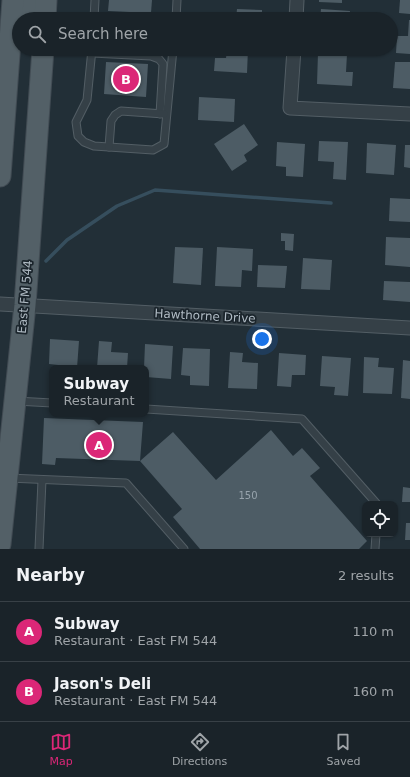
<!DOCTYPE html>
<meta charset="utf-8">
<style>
:root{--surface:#1a2329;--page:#232b31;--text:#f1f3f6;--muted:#9fa4a8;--line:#384046;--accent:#db2777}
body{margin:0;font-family:"DejaVu Sans",sans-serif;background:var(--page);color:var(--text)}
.controls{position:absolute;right:12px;bottom:12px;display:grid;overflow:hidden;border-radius:8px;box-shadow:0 1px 3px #0004}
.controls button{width:36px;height:36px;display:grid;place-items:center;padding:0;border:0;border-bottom:1px solid var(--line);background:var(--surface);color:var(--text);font:20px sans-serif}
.you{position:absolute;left:262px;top:339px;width:14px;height:14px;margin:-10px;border:3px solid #fff;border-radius:50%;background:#1a73e8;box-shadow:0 0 0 6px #1a73e833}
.badge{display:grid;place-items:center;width:26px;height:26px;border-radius:50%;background:var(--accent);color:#fff;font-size:13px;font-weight:700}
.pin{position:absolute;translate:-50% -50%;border:2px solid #fff;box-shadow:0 1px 4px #0006}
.popup{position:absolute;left:49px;top:365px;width:100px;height:52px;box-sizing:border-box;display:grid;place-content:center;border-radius:8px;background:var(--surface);filter:drop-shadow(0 1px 3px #0005);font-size:13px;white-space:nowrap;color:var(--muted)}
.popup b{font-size:15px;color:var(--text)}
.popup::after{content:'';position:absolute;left:50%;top:100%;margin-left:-8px;border:8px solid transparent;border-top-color:var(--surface)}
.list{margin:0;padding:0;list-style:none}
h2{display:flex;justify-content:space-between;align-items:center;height:52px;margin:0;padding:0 16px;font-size:17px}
h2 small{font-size:13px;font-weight:400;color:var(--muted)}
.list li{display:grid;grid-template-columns:26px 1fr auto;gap:12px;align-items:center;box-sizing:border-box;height:60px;padding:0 16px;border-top:1px solid var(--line)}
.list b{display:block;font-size:15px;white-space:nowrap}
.list p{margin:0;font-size:13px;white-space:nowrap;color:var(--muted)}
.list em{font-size:13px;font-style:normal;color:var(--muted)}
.icon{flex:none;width:22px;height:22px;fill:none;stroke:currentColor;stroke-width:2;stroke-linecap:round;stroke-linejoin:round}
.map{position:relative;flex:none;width:410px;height:549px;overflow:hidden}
.search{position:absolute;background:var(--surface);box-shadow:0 1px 3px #0004;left:12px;right:12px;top:12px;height:44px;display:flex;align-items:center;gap:10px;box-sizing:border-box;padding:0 14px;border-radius:22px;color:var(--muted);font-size:15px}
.sheet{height:172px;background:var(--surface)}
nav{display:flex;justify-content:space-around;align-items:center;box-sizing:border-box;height:56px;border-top:1px solid var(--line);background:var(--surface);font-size:11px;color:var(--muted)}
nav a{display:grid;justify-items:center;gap:2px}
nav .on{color:var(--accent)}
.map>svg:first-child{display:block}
</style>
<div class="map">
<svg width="410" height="549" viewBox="0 0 410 549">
<rect width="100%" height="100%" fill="#222f37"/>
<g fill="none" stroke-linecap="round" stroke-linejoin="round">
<path stroke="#364e5d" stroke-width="3.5" d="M 46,261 L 67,240 L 117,206 L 155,190 L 331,203"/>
</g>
<g fill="#4d5c65">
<path d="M 109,0 L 152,0 L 151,13 L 108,11 Z"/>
<path d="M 319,0 L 342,0 L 342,3 L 319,2 Z"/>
<path d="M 400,0 L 410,0 L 410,14 L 399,13 Z"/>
<path d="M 237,9 L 262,10 L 262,19 L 236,19 Z"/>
<path d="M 321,9 L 350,11 L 349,19 L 320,19 Z"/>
<path d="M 409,20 L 410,20 L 410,54 L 396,53 L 397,36 L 408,36 Z"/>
<path d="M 227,49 L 248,49 L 247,73 L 214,71 L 215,58 L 226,58 Z"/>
<path d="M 318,53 L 347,54 L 346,72 L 353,72 L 352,86 L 317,84 Z"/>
<path d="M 106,62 L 148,64 L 146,97 L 104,94 Z"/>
<path d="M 395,62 L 410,62 L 410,89 L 393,88 Z"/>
<path d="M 199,97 L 235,99 L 234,122 L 198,120 Z"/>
<path d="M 244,124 L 258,145 L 244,155 L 247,161 L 232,171 L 214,144 Z"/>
<path d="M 319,141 L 348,142 L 346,180 L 333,179 L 334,162 L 318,161 Z"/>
<path d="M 277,142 L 305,144 L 303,177 L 286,176 L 286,167 L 276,166 Z"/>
<path d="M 367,143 L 396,145 L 394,175 L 366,173 Z"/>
<path d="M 405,145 L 410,145 L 410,168 L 404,167 Z"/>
<path d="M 390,198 L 410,199 L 410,222 L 389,221 Z"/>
<path d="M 281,233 L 294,234 L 293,251 L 285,250 L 285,241 L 281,241 Z"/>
<path d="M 386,237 L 410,238 L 410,267 L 385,265 Z"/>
<path d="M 175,247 L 203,248 L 201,285 L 173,283 Z"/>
<path d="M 217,247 L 253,249 L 252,271 L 242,270 L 241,287 L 215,286 Z"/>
<path d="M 303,258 L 332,260 L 330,290 L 301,289 Z"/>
<path d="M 258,265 L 287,266 L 285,288 L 257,287 Z"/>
<path d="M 384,281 L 410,282 L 410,302 L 383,300 Z"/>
<path d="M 50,339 L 79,341 L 77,368 L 58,368 L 58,365 L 49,364 Z"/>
<path d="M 99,341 L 112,342 L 111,352 L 128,353 L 127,368 L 97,368 Z"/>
<path d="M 145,344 L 173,346 L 171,379 L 146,377 L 146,368 L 144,368 Z"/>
<path d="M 183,348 L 210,349 L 209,386 L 190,385 L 190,376 L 181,375 Z"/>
<path d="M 230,352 L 243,353 L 242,362 L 258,363 L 257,389 L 228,388 Z"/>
<path d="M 279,353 L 306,355 L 305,375 L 292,375 L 291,387 L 277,386 Z"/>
<path d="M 322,356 L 351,358 L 348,396 L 334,395 L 335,387 L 320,386 Z"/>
<path d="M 364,357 L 379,358 L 378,367 L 394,368 L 392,394 L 363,393 Z"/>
<path d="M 403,360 L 410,361 L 410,399 L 401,398 Z"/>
<path d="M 44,418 L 143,422 L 140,461 L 56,458 L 55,465 L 42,464 Z"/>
<path d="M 271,430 L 293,456 L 302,448 L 320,468 L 310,476 L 367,541 L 359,549 L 200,549 L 173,517 L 182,509 L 140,461 L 173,432 L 216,480 Z"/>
<path d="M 403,487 L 410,488 L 410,502 L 402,502 Z"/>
<path d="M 406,523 L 410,523 L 410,540 L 405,540 Z"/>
</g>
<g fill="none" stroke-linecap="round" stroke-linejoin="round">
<defs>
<g id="service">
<path d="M 94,19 L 95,0"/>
<path d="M 176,19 L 177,0"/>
<path d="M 92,49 L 87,100 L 76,122 L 78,136 L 84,142 L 94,146 L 153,150 L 164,144 L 173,49"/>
<path d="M 92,53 L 151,56 L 159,59 L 163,64 L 160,114"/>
<path d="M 109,147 L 111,121 L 115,115 L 121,111 L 164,114"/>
<path d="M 16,401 L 52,403"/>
<path d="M 146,409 L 302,419 L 377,504"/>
<path d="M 8,478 L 126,483 L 184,549"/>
<path d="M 39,549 L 42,480"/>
<path d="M 375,549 L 376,534"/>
</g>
<g id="minor">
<path d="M 296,19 L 297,0"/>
<path d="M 294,49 L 290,108 L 410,114"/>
<path d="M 0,304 L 410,328"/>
</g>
<g id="primary">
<path d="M 29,19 L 30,0"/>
<path d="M 45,19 L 46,0"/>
<path d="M 0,176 L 13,0"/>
<path d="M 0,544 L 25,305 L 43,49"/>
</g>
</defs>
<use href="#service" stroke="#535e65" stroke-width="9"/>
<use href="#minor" stroke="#535e65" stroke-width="15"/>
<use href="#primary" stroke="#424c54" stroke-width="23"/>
<use href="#service" stroke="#354047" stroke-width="7"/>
<use href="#minor" stroke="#354047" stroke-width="13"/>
<use href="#primary" stroke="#536067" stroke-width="21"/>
</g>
<g text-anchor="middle" stroke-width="3.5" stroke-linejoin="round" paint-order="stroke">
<g font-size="10" fill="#97a3ac">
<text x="248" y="499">150</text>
</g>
<g font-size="12" fill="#b0bbc4" stroke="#1b252c">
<text transform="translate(25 297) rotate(-85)" y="4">East FM 544</text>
<text transform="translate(205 316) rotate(3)" y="4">Hawthorne Drive</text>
</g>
</g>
</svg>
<div class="controls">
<button><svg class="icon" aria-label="locate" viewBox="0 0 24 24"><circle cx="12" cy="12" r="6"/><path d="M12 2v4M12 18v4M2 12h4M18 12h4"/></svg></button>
</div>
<div class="you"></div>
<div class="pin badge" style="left:99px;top:445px">A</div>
<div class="popup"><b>Subway</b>Restaurant</div>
<div class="pin badge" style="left:126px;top:79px">B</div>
<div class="search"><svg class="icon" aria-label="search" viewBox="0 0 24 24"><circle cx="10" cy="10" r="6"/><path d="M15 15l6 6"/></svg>Search here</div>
</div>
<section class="sheet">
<h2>Nearby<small>2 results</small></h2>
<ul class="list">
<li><span class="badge">A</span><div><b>Subway</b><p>Restaurant · East FM 544</p></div><em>110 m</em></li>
<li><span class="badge">B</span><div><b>Jason's Deli</b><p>Restaurant · East FM 544</p></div><em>160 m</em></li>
</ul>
</section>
<nav>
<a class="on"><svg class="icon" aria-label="map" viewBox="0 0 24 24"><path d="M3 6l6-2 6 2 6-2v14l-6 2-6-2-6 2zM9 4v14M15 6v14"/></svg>Map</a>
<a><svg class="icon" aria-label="directions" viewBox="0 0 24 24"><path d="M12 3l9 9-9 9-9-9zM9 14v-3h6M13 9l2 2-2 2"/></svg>Directions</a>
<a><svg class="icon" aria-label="saved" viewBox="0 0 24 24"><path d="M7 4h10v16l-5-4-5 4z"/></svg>Saved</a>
</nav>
